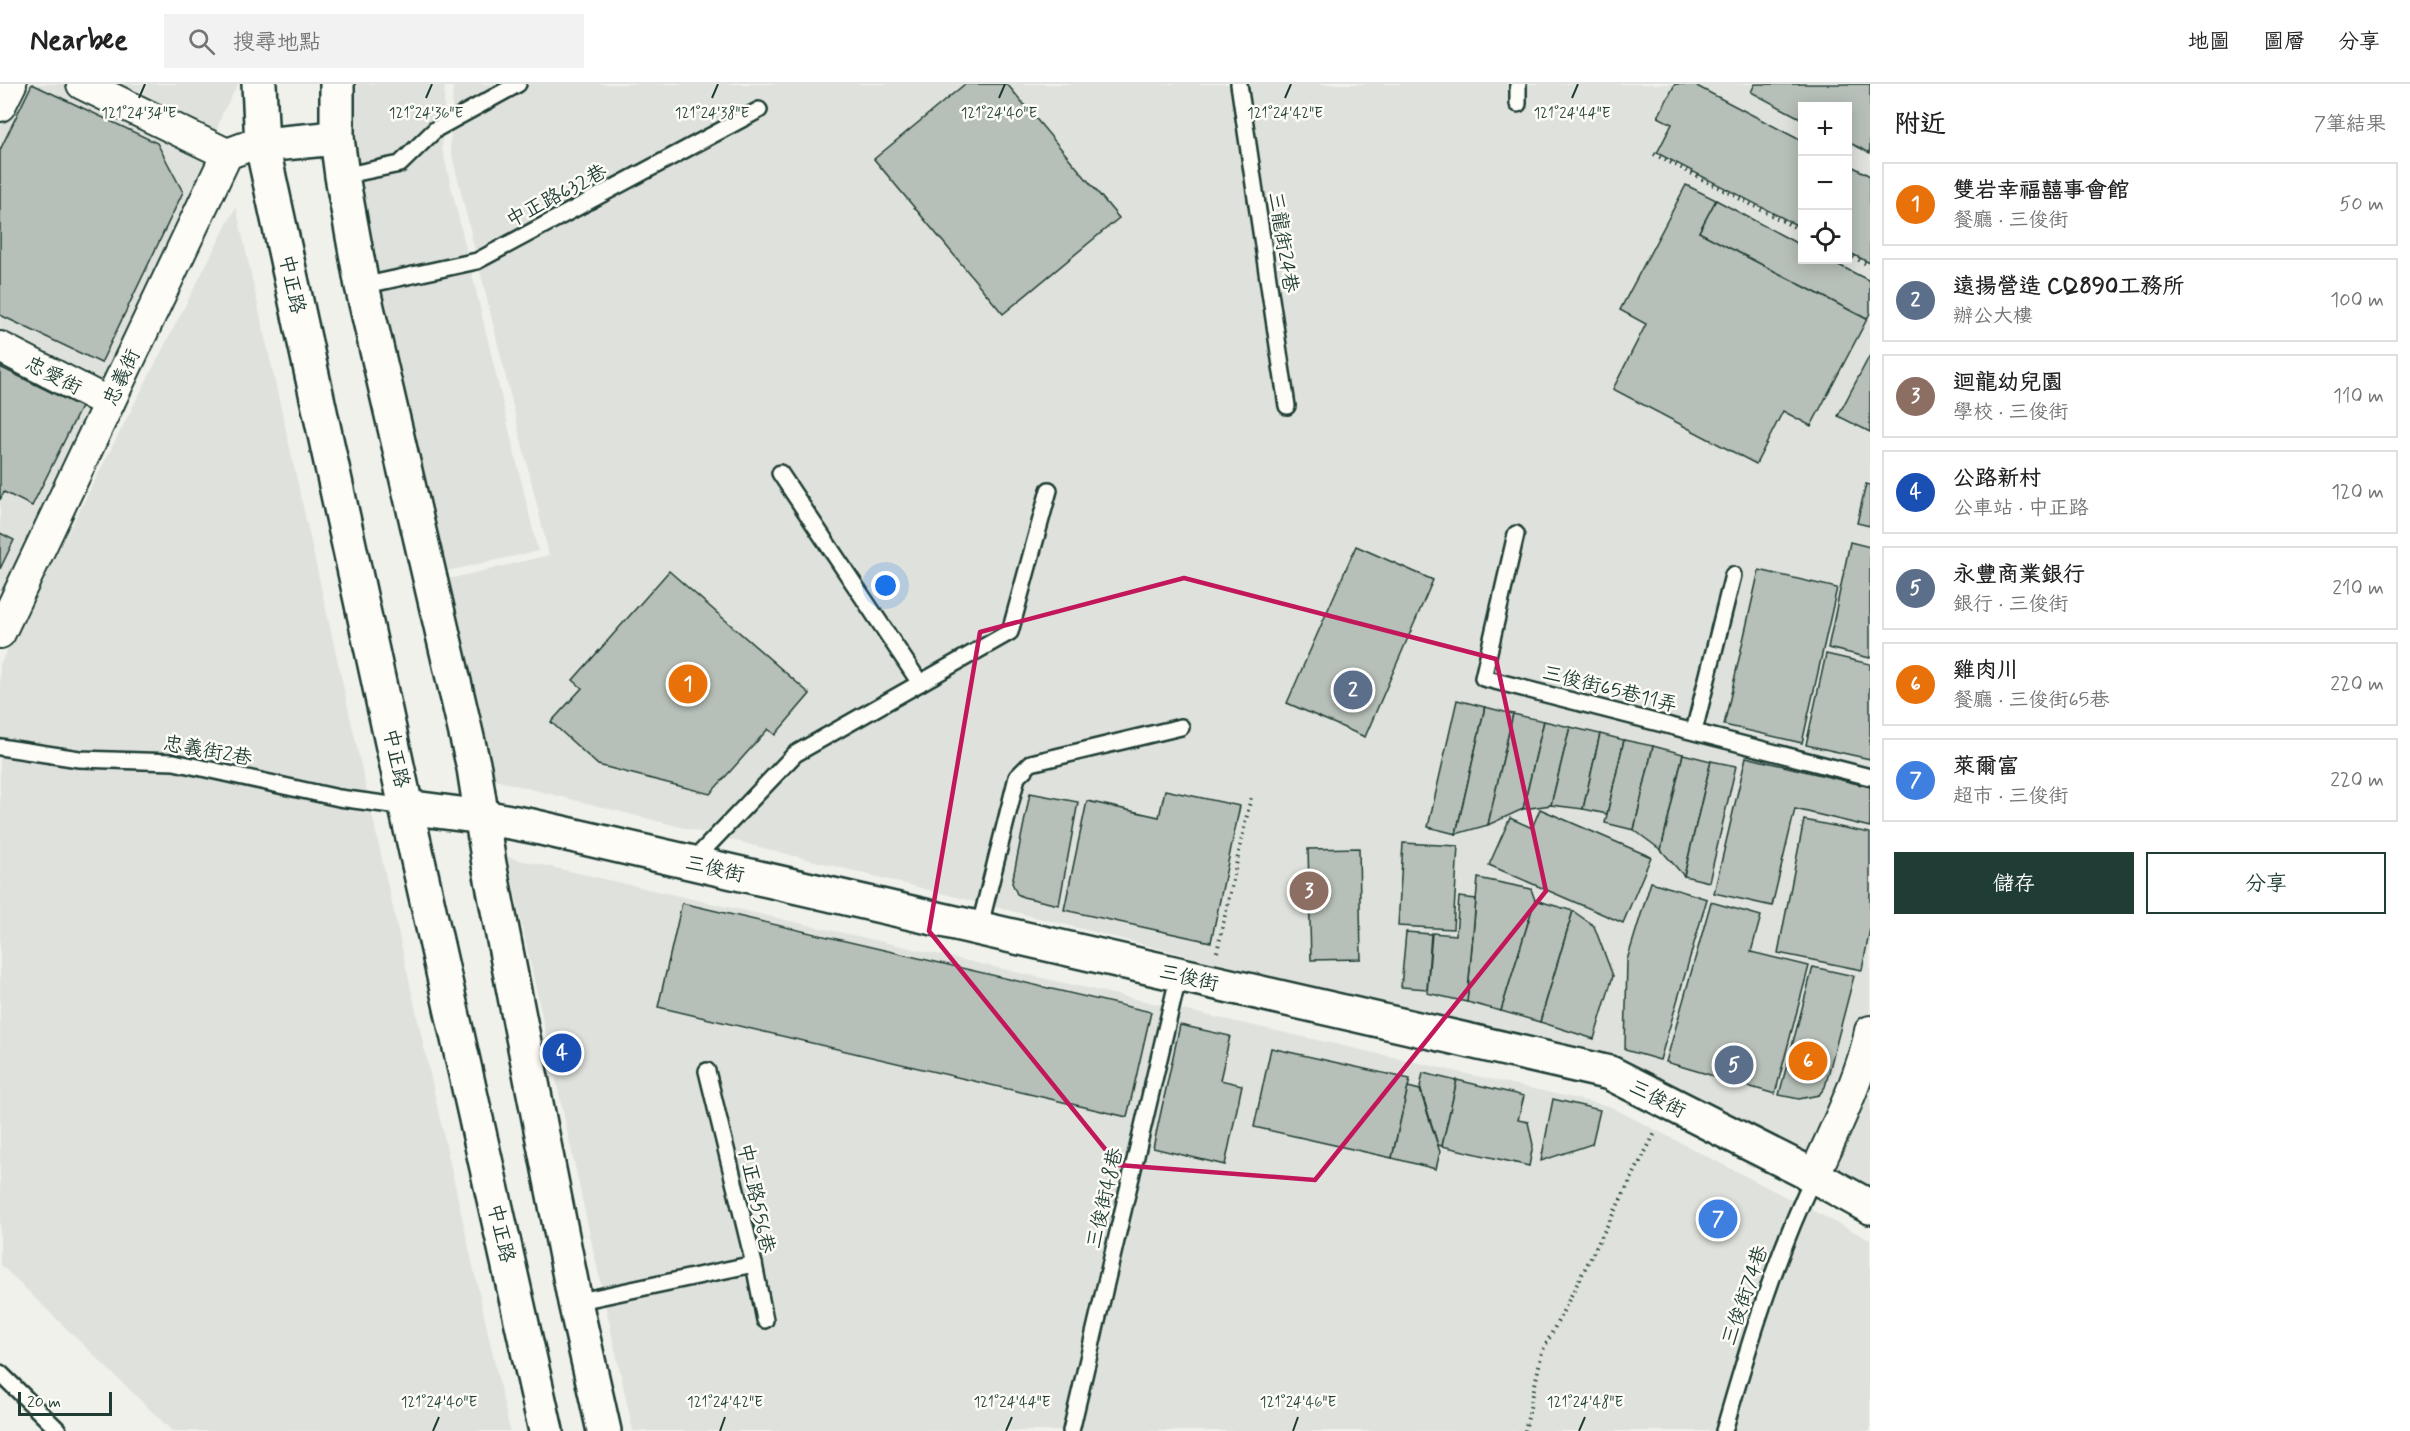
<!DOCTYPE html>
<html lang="zh-TW">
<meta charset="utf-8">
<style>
:root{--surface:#fff;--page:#f2f2f2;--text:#222;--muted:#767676;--line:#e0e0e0;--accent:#1f3d34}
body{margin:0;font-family:Mynerve,"LXGW WenKai TC",sans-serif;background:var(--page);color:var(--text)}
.controls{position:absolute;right:18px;top:18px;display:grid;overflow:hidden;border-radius:0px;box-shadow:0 3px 15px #0003}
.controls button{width:54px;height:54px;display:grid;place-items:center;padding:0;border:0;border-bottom:2px solid var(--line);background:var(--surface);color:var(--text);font:30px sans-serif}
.scale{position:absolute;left:18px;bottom:15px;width:94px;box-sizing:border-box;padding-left:6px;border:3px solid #1f3d34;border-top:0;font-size:16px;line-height:21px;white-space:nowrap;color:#1f3d34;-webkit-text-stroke:4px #fdfcf7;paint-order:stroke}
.you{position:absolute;left:886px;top:502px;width:21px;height:21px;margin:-15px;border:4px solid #fff;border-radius:50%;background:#1a73e8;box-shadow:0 0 0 9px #1a73e833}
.badge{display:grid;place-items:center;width:39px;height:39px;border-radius:50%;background:var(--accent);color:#fff;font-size:20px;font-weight:700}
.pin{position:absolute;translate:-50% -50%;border:3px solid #fff;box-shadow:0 2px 6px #0006}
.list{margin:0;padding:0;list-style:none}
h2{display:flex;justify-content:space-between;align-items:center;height:78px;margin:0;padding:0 24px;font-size:26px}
h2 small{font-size:20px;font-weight:400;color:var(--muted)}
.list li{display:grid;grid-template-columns:39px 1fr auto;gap:18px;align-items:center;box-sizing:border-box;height:84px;margin:0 12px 12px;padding:0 12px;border:2px solid var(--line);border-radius:0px}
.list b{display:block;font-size:22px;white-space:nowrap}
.list p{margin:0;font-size:20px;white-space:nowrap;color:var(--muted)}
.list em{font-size:20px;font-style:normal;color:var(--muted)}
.actions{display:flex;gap:12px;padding:18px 24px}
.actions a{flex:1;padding:14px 0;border:2px solid var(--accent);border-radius:0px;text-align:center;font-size:21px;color:var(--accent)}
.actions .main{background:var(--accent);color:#fff}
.icon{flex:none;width:33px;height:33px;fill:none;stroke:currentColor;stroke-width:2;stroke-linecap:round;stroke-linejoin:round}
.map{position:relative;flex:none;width:1870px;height:1347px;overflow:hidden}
header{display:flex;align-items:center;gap:36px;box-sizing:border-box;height:84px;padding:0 30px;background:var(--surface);border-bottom:2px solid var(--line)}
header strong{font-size:28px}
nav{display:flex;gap:33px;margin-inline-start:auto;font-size:21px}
.search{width:420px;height:54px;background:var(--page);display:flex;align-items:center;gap:15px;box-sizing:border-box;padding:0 21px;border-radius:0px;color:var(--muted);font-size:22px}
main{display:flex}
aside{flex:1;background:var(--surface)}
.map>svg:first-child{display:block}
</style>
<header>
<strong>Nearbee</strong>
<div class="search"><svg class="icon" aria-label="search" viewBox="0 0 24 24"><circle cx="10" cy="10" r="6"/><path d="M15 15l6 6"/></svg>搜尋地點</div>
<nav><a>地圖</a><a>圖層</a><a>分享</a></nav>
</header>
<main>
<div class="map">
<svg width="1870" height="1347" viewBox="0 0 1870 1347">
<rect width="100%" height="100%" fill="#f0f1eb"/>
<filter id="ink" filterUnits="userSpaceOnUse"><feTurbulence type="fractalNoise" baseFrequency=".0167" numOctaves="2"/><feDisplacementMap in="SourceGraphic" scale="12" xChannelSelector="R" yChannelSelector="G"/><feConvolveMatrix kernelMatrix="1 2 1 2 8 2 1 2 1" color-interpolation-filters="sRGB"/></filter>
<g filter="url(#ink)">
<g fill="#dfe2dc" fill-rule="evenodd">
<path d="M 0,0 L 238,0 L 222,30 L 205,83 L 0,519 Z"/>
<path d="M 337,0 L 445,0 L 442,64 L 538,467 L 438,489 Z"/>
<path d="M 453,0 L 1870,0 L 1870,1118 L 1634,985 L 479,692 L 432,499 L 549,471 L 450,63 ZM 1802,22 L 1848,22 L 1848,176 L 1802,176 Z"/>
<path d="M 236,123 L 510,1347 L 172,1347 L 0,1180 L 0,580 Z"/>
<path d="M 507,773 L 1609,1022 L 1870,1156 L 1870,1347 L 633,1347 Z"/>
</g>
<g fill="#b6bfb8" stroke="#1f3d34" stroke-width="1.5">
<path d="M 32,0 L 157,59 L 183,108 L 101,279 L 0,231 L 0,66 Z"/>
<path d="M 965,0 L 1007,0 L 1119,134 L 1003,230 L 874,75 Z"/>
<path d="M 1675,0 L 1693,0 L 1802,57 L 1802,144 L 1657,69 L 1672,40 L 1658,33 Z"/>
<path d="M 1755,0 L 1870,0 L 1870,69 L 1848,58 L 1848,22 L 1802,22 L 1802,35 L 1751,8 Z"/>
<path d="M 1848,80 L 1870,92 L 1870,179 L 1848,168 Z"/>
<path d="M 1686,101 L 1716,116 L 1699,148 L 1867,235 L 1811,342 L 1783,327 L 1756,380 L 1613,305 L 1646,240 L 1620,226 Z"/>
<path d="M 1716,116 L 1802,162 L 1802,176 L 1829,176 L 1870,197 L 1870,229 L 1867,235 L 1699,148 Z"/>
<path d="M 1870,271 L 1870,348 L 1838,332 Z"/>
<path d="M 0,283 L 81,323 L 32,422 L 4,408 L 0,416 Z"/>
<path d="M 1866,400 L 1870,401 L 1870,442 L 1857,439 Z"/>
<path d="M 0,449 L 14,456 L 0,485 Z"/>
<path d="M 1850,458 L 1870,463 L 1870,574 L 1828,564 Z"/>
<path d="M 1356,462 L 1433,496 L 1365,653 L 1287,619 Z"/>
<path d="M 1759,486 L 1837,504 L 1802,659 L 1724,641 Z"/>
<path d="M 669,487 L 810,610 L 775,651 L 768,645 L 710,710 L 598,681 L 551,638 L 582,604 L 573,596 Z"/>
<path d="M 1826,570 L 1870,580 L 1870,675 L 1806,661 Z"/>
<path d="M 1457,616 L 1485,623 L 1456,750 L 1428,743 Z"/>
<path d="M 1485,623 L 1513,630 L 1488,741 L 1456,750 Z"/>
<path d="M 1513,630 L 1544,637 L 1523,725 L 1488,741 Z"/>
<path d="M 1544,637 L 1570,643 L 1551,721 L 1523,725 Z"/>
<path d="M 1570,643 L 1600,650 L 1583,725 L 1551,721 Z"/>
<path d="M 1600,650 L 1624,656 L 1607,730 L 1583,725 Z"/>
<path d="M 1624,656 L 1653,662 L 1634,746 L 1605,739 Z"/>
<path d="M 1653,662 L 1683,670 L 1661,766 L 1634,746 Z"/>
<path d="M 1683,670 L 1711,677 L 1684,792 L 1661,766 Z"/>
<path d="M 1746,673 L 1870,703 L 1870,743 L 1795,725 L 1772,822 L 1714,809 Z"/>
<path d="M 1711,677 L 1736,682 L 1709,798 L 1684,792 Z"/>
<path d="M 1165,706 L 1240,722 L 1211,858 L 1064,826 L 1087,717 L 1159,733 Z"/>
<path d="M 1030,709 L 1078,718 L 1059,821 L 1023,813 L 1017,810 L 1012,799 Z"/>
<path d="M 1540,725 L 1651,773 L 1623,839 L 1489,781 L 1510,734 L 1532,744 Z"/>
<path d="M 1804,736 L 1870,749 L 1870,845 L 1862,886 L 1778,869 Z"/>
<path d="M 1403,759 L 1458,762 L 1453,845 L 1398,842 Z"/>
<path d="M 1359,764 L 1361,875 L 1311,876 L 1308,765 Z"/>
<path d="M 1478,794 L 1531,805 L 1535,816 L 1501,927 L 1467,918 Z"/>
<path d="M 1651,798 L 1707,815 L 1660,976 L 1625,966 L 1627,876 Z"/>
<path d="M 1459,813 L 1476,815 L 1467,918 L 1427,909 L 1432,849 L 1456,851 Z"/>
<path d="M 1535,816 L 1573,827 L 1540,938 L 1501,927 Z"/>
<path d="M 1711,818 L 1761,832 L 1751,868 L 1809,882 L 1775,1010 L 1666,978 Z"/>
<path d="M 682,819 L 1151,928 L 1127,1033 L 658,923 Z"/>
<path d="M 1573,827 L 1594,842 L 1613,892 L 1594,955 L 1540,938 Z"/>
<path d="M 1406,848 L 1431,850 L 1427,905 L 1401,903 Z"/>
<path d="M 1813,883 L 1854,892 L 1825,1003 L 1819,1011 L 1799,1015 L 1779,1011 Z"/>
<path d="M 1180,941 L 1230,952 L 1220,996 L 1242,1001 L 1225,1081 L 1153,1064 Z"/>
<path d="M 1271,964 L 1410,995 L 1392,1074 L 1254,1043 Z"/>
<path d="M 1423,989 L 1457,997 L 1442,1062 L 1438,1061 L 1420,1003 Z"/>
<path d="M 1457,996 L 1524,1012 L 1518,1036 L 1528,1038 L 1533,1061 L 1529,1082 L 1442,1062 Z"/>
<path d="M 1408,1003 L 1420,1006 L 1440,1068 L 1436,1085 L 1392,1074 Z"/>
<path d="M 1553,1015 L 1600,1026 L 1592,1060 L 1541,1077 Z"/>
</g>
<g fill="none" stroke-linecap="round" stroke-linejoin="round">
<defs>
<g id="lane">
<path d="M 1239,0 L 1287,322"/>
<path d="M 1518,0 L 1518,20"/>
<path d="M 342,92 L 400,80 L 436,45 L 518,0"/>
<path d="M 362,202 L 477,177 L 759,26"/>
<path d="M 780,389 L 920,599"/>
<path d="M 1516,450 L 1483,594 L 1870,693"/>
<path d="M 1694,647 L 1733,491"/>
<path d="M 0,663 L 79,675 L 174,678 L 339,714 L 406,723"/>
<path d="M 692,778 L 795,670 L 1010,548 L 1049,406"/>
<path d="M 979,845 L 1017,693 L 1031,679 L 1181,643"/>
<path d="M 707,987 L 754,1180 L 765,1236"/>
<path d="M 575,1218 L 754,1180"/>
<path d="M 0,1289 L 58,1346"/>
<path d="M 1071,1347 L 1179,890"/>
<path d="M 1724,1347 C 1749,1260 1775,1174 1814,1092"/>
</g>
<g id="street">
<path d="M 82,0 L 227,70"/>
<path d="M 0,22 L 11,0"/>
<path d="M 0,263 L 109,319"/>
<path d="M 0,549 L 227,70 L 246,63 L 262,61"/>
<path d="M 1814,1092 C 1833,1049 1862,992 1870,947"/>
</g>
<g id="secondary">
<path d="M 259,0 L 262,61 L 406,723 L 546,1347"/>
<path d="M 337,0 L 337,54 L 342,92 L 362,202 L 474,684 L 489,780 L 575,1218 L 604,1347"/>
<path d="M 262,61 L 337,54"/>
<path d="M 406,723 L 483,733 L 532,742 L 1610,989 L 1814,1092 L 1870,1123"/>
</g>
</defs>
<use href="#lane" stroke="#1f3d34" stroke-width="20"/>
<use href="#street" stroke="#1f3d34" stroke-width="34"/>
<use href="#secondary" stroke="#1f3d34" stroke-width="38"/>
<g stroke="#1f3d34" stroke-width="4" stroke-dasharray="1.5 4.5" stroke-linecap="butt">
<path d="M 1654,70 L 1802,147"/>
<path d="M 1848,170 L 1870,182"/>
<path d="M 1217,868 L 1251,713"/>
<path d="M 1525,1347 L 1542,1268 L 1656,1047"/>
</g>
<use href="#lane" stroke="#fdfcf7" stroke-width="15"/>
<use href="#street" stroke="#fdfcf7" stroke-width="30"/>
<use href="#secondary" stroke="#fdfcf7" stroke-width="33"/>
</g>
</g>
<path fill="none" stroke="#c2185b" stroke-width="4.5" stroke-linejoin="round" d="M 1184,494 L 1496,575 L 1546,807 L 1315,1096 L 1118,1081 L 929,847 L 980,548 Z"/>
<path fill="none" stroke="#1f3d34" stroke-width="2" d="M 139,14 L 145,0M 426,14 L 432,0M 712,14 L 718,0M 999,14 L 1005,0M 1285,14 L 1291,0M 1572,14 L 1578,0M 433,1347 L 439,1333M 720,1347 L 725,1333M 1006,1347 L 1012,1333M 1293,1347 L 1298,1333M 1579,1347 L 1585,1333"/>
<g text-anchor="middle" stroke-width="5" stroke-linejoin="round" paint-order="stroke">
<g font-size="20" fill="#1f3d34" stroke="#fdfcf7">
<text transform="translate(556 111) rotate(-28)" y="7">中正路632巷</text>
<text transform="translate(1284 158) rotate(81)" y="7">三龍街24巷</text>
<text transform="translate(293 200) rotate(78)" y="7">中正路</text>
<text transform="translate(54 291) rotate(27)" y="7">忠愛街</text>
<text transform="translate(121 293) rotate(-65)" y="7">忠義街</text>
<text transform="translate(1610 604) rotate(14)" y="7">三俊街65巷11弄</text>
<text transform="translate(208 666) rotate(10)" y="7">忠義街2巷</text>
<text transform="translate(397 674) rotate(78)" y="7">中正路</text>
<text transform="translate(715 784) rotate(13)" y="7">三俊街</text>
<text transform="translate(1189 893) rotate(13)" y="7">三俊街</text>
<text transform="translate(1658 1014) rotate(27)" y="7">三俊街</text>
<text transform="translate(757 1114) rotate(78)" y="7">中正路556巷</text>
<text transform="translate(1104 1114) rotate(-77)" y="7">三俊街48巷</text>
<text transform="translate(502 1149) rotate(77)" y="7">中正路</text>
<text transform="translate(1744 1211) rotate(-71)" y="7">三俊街74巷</text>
</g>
</g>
<g font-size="15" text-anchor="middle" fill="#1f3d34" stroke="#fdfcf7" stroke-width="5" stroke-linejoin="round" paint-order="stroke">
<text x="139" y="34">121°24'34"E</text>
<text x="426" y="34">121°24'36"E</text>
<text x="712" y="34">121°24'38"E</text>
<text x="999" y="34">121°24'40"E</text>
<text x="1285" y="34">121°24'42"E</text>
<text x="1572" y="34">121°24'44"E</text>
<text x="439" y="1323">121°24'40"E</text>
<text x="725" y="1323">121°24'42"E</text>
<text x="1012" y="1323">121°24'44"E</text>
<text x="1298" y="1323">121°24'46"E</text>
<text x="1585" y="1323">121°24'48"E</text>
</g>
</svg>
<div class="controls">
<button>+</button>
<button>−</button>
<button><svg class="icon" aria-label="locate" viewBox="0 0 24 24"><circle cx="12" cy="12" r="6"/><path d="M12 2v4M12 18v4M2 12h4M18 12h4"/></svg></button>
</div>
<div class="scale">20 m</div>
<div class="you"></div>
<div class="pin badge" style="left:688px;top:600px;background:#e8710a">1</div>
<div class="pin badge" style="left:1353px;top:606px;background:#5c6f8a">2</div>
<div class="pin badge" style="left:1309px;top:807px;background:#8d6e63">3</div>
<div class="pin badge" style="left:562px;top:969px;background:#1a4fb4">4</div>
<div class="pin badge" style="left:1734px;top:981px;background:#5c6f8a">5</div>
<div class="pin badge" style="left:1808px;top:977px;background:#e8710a">6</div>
<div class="pin badge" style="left:1718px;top:1135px;background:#3f7fe0">7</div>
</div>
<aside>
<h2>附近<small>7筆結果</small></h2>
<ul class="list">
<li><span class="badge" style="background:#e8710a">1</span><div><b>雙岩幸福囍事會館</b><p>餐廳 · 三俊街</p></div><em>50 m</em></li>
<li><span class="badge" style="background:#5c6f8a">2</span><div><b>遠揚營造 CQ890工務所</b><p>辦公大樓</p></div><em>100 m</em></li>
<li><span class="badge" style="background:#8d6e63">3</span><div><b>迴龍幼兒園</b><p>學校 · 三俊街</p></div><em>110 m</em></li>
<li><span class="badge" style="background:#1a4fb4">4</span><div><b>公路新村</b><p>公車站 · 中正路</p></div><em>120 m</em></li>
<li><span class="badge" style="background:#5c6f8a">5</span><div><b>永豐商業銀行</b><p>銀行 · 三俊街</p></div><em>210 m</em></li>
<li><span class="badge" style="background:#e8710a">6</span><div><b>雞肉川</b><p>餐廳 · 三俊街65巷</p></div><em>220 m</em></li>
<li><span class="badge" style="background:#3f7fe0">7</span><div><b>萊爾富</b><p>超市 · 三俊街</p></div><em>220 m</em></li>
</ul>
<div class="actions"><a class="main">儲存</a><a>分享</a></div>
</aside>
</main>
